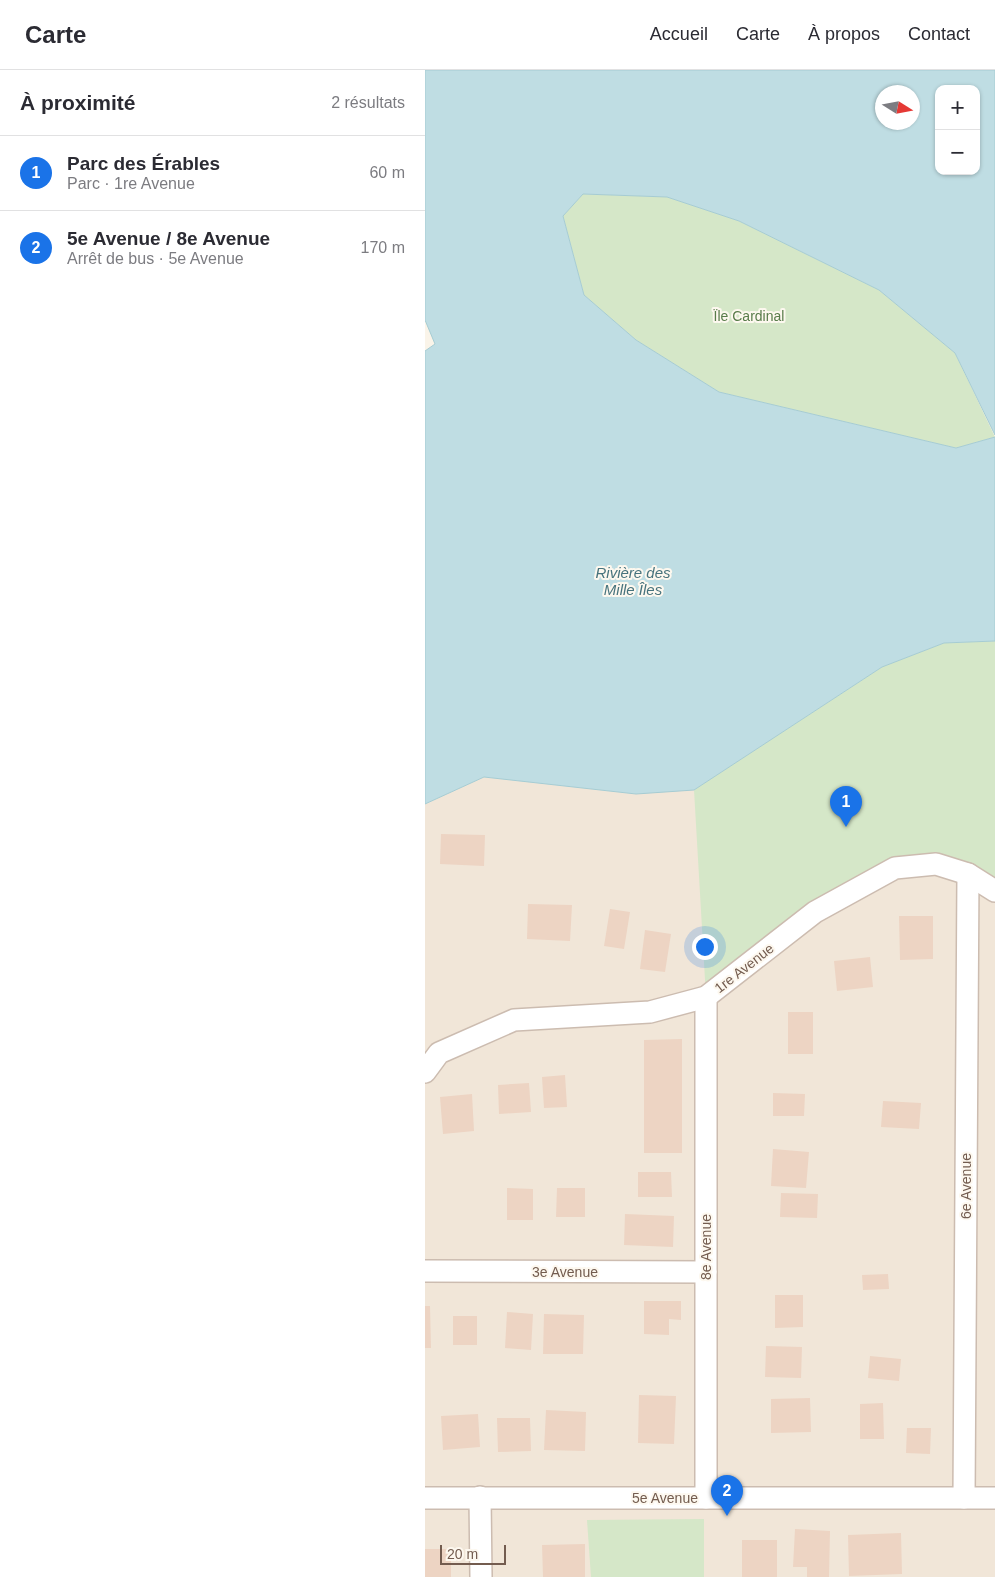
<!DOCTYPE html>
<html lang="fr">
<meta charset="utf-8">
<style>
:root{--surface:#fff;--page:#f7f7f7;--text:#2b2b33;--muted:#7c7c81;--line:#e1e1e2;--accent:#1a73e8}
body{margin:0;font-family:Helvetica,sans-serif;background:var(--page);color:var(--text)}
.controls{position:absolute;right:15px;top:15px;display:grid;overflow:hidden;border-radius:10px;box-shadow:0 1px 4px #0004}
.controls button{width:45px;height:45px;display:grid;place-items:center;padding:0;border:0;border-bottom:1px solid var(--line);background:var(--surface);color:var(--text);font:25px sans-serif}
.compass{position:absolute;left:450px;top:15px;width:45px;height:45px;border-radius:50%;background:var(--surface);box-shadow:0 1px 4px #0004;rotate:101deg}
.scale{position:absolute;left:15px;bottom:12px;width:66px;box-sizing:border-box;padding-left:5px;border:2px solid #735c4f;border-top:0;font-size:14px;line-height:18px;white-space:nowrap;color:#735c4f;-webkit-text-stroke:4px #fdf8ef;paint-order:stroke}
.you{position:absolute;left:279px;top:876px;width:18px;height:18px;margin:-12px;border:4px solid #fff;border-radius:50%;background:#1a73e8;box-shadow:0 0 0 8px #1a73e833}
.badge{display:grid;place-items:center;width:32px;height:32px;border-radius:50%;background:var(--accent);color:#fff;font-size:16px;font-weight:700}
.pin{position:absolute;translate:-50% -41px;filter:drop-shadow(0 1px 2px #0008)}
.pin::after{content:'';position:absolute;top:26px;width:18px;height:15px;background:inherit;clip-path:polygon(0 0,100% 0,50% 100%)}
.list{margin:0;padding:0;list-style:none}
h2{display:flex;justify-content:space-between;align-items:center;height:65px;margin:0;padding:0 20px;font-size:21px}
h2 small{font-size:16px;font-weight:400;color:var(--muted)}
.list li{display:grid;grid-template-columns:32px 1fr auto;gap:15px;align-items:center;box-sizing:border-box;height:75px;padding:0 20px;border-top:1px solid var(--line)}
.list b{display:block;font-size:19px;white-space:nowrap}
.list p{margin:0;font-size:16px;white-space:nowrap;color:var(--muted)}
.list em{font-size:16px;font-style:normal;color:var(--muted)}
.map{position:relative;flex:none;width:570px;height:1507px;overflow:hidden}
header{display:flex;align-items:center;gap:30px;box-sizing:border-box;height:70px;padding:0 25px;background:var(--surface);border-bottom:1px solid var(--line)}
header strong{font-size:24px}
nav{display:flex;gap:28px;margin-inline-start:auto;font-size:18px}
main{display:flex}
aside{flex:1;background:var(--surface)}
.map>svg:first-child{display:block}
</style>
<header>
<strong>Carte</strong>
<nav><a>Accueil</a><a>Carte</a><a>À propos</a><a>Contact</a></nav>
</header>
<main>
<aside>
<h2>À proximité<small>2 résultats</small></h2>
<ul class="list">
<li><span class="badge">1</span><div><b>Parc des Érables</b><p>Parc · 1re Avenue</p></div><em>60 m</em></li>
<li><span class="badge">2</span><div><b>5e Avenue / 8e Avenue</b><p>Arrêt de bus · 5e Avenue</p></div><em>170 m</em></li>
</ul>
</aside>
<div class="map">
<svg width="570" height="1507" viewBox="0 0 570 1507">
<rect width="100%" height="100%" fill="#faf4e9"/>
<path fill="#f1e6d8" d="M 570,571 L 570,1507 L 0,1507 L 0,734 L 59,707 L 211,724 Z"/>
<g fill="#d5e7c8">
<path d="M 158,124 L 242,127 L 314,151 L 454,220 L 530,283 L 570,367 L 531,378 L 294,322 L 211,270 L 159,225 L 138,146 Z"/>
<path d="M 570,571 L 570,821 L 543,804 L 470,798 L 281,927 L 269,720 L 457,597 L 519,573 Z"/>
<path d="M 279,1449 L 279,1507 L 166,1507 L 162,1450 Z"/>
</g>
<path fill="#bfdde3" stroke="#a6ccd3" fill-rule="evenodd" d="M 0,0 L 570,0 L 570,365 L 530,283 L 454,220 L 314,151 L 242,127 L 158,124 L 138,146 L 159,225 L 211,270 L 294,322 L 531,378 L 570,367 L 570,571 L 519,573 L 457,597 L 269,720 L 211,724 L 59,707 L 0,734 L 0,281 L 10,274 L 0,250 ZM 514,19 L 551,19 L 551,101 L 514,101 ZM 458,22 L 488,22 L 488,52 L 458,52 Z"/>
<g fill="#edd4c3">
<path d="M 16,764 L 60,765 L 59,796 L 15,794 Z"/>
<path d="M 103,834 L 147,835 L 145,871 L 102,869 Z"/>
<path d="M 185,839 L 205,842 L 199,879 L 179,876 Z"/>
<path d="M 474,846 L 508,846 L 508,889 L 475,890 Z"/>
<path d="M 220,860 L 246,864 L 240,902 L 215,899 Z"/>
<path d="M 445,887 L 448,917 L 412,921 L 409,891 Z"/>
<rect x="363" y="942" width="25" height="42"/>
<path d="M 257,969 L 257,1083 L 219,1083 L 219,970 Z"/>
<path d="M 140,1005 L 142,1037 L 119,1038 L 117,1007 Z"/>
<path d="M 104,1013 L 106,1042 L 74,1044 L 73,1015 Z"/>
<path d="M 348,1023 L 380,1024 L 379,1046 L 348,1046 Z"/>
<path d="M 47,1024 L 49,1061 L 18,1064 L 15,1027 Z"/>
<path d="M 458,1031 L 496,1033 L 494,1059 L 456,1057 Z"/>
<path d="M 348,1079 L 384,1082 L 381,1118 L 346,1116 Z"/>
<path d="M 213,1102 L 246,1102 L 247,1127 L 213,1127 Z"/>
<path d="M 82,1118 L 108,1119 L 108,1150 L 82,1150 Z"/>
<path d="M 132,1118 L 160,1118 L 160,1147 L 131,1147 Z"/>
<path d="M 356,1123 L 393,1124 L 392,1148 L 355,1147 Z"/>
<path d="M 200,1144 L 249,1146 L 248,1177 L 199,1175 Z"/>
<path d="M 463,1204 L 464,1219 L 438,1220 L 437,1205 Z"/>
<path d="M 350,1225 L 378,1225 L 378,1257 L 350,1258 Z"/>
<path d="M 219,1231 L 256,1231 L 256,1250 L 244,1249 L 244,1265 L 219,1264 Z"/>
<path d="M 0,1236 L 5,1236 L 6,1278 L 0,1278 Z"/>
<path d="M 82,1242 L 108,1244 L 106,1280 L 80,1278 Z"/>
<path d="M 119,1244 L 159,1245 L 158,1284 L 118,1284 Z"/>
<rect x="28" y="1246" width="24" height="29"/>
<path d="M 341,1276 L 377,1277 L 376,1308 L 340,1307 Z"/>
<path d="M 445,1286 L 476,1289 L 474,1311 L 443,1308 Z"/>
<path d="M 214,1325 L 251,1326 L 249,1374 L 213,1373 Z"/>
<path d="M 385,1328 L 386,1362 L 346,1363 L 346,1329 Z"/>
<path d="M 458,1333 L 459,1369 L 435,1369 L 435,1334 Z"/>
<path d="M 121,1340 L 161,1342 L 160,1381 L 119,1380 Z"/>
<path d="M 53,1344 L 55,1377 L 18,1380 L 16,1346 Z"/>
<path d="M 72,1348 L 105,1348 L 106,1381 L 73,1382 Z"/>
<path d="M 482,1358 L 506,1358 L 505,1384 L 481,1383 Z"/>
<path d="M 370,1459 L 405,1461 L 404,1507 L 382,1507 L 382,1497 L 368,1497 Z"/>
<path d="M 476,1463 L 477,1504 L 424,1506 L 423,1465 Z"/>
<rect x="317" y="1470" width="35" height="37"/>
<path d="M 160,1474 L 160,1507 L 118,1507 L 117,1475 Z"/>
<rect x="0" y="1479" width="26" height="28"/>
</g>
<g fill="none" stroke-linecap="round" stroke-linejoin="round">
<defs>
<g id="minor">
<path d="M 0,1002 L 14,983 L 89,950 L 225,942 L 281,927 L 390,842 L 470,798 L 511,794 L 543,804 L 570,821"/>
<path d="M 0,1201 L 281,1202"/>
<path d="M 55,1427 L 56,1507"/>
<path d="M 0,1428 L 570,1428"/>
<path d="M 281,1428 L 281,927"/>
<path d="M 539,1428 L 543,804"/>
</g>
</defs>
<use href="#minor" stroke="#ccbcb0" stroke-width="24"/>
<use href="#minor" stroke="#fff" stroke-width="21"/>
</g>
<g text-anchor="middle" stroke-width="4" stroke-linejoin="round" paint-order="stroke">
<g font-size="14" fill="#597c4b" stroke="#fdf8ef">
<text x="324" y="251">Ïle Cardinal</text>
</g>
<g font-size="14" fill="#735c4f" stroke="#fdf8ef">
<text transform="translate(319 898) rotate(-38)" y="5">1re Avenue</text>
<text transform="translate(541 1116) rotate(-90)" y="5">6e Avenue</text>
<text transform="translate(281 1177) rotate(-90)" y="5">8e Avenue</text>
<text x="140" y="1207">3e Avenue</text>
<text x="240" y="1433">5e Avenue</text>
</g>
<g font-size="15" font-style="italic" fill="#47737d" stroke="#fdf8ef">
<text x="208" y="508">Rivière des<tspan x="208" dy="17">Mille Îles</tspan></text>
</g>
</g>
</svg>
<div class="controls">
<button>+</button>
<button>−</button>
</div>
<svg class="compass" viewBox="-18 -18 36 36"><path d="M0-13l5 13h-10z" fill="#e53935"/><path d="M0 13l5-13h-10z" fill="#7c7c81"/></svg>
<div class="scale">20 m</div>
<div class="you"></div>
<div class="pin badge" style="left:421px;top:757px">1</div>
<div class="pin badge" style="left:302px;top:1446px">2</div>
</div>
</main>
